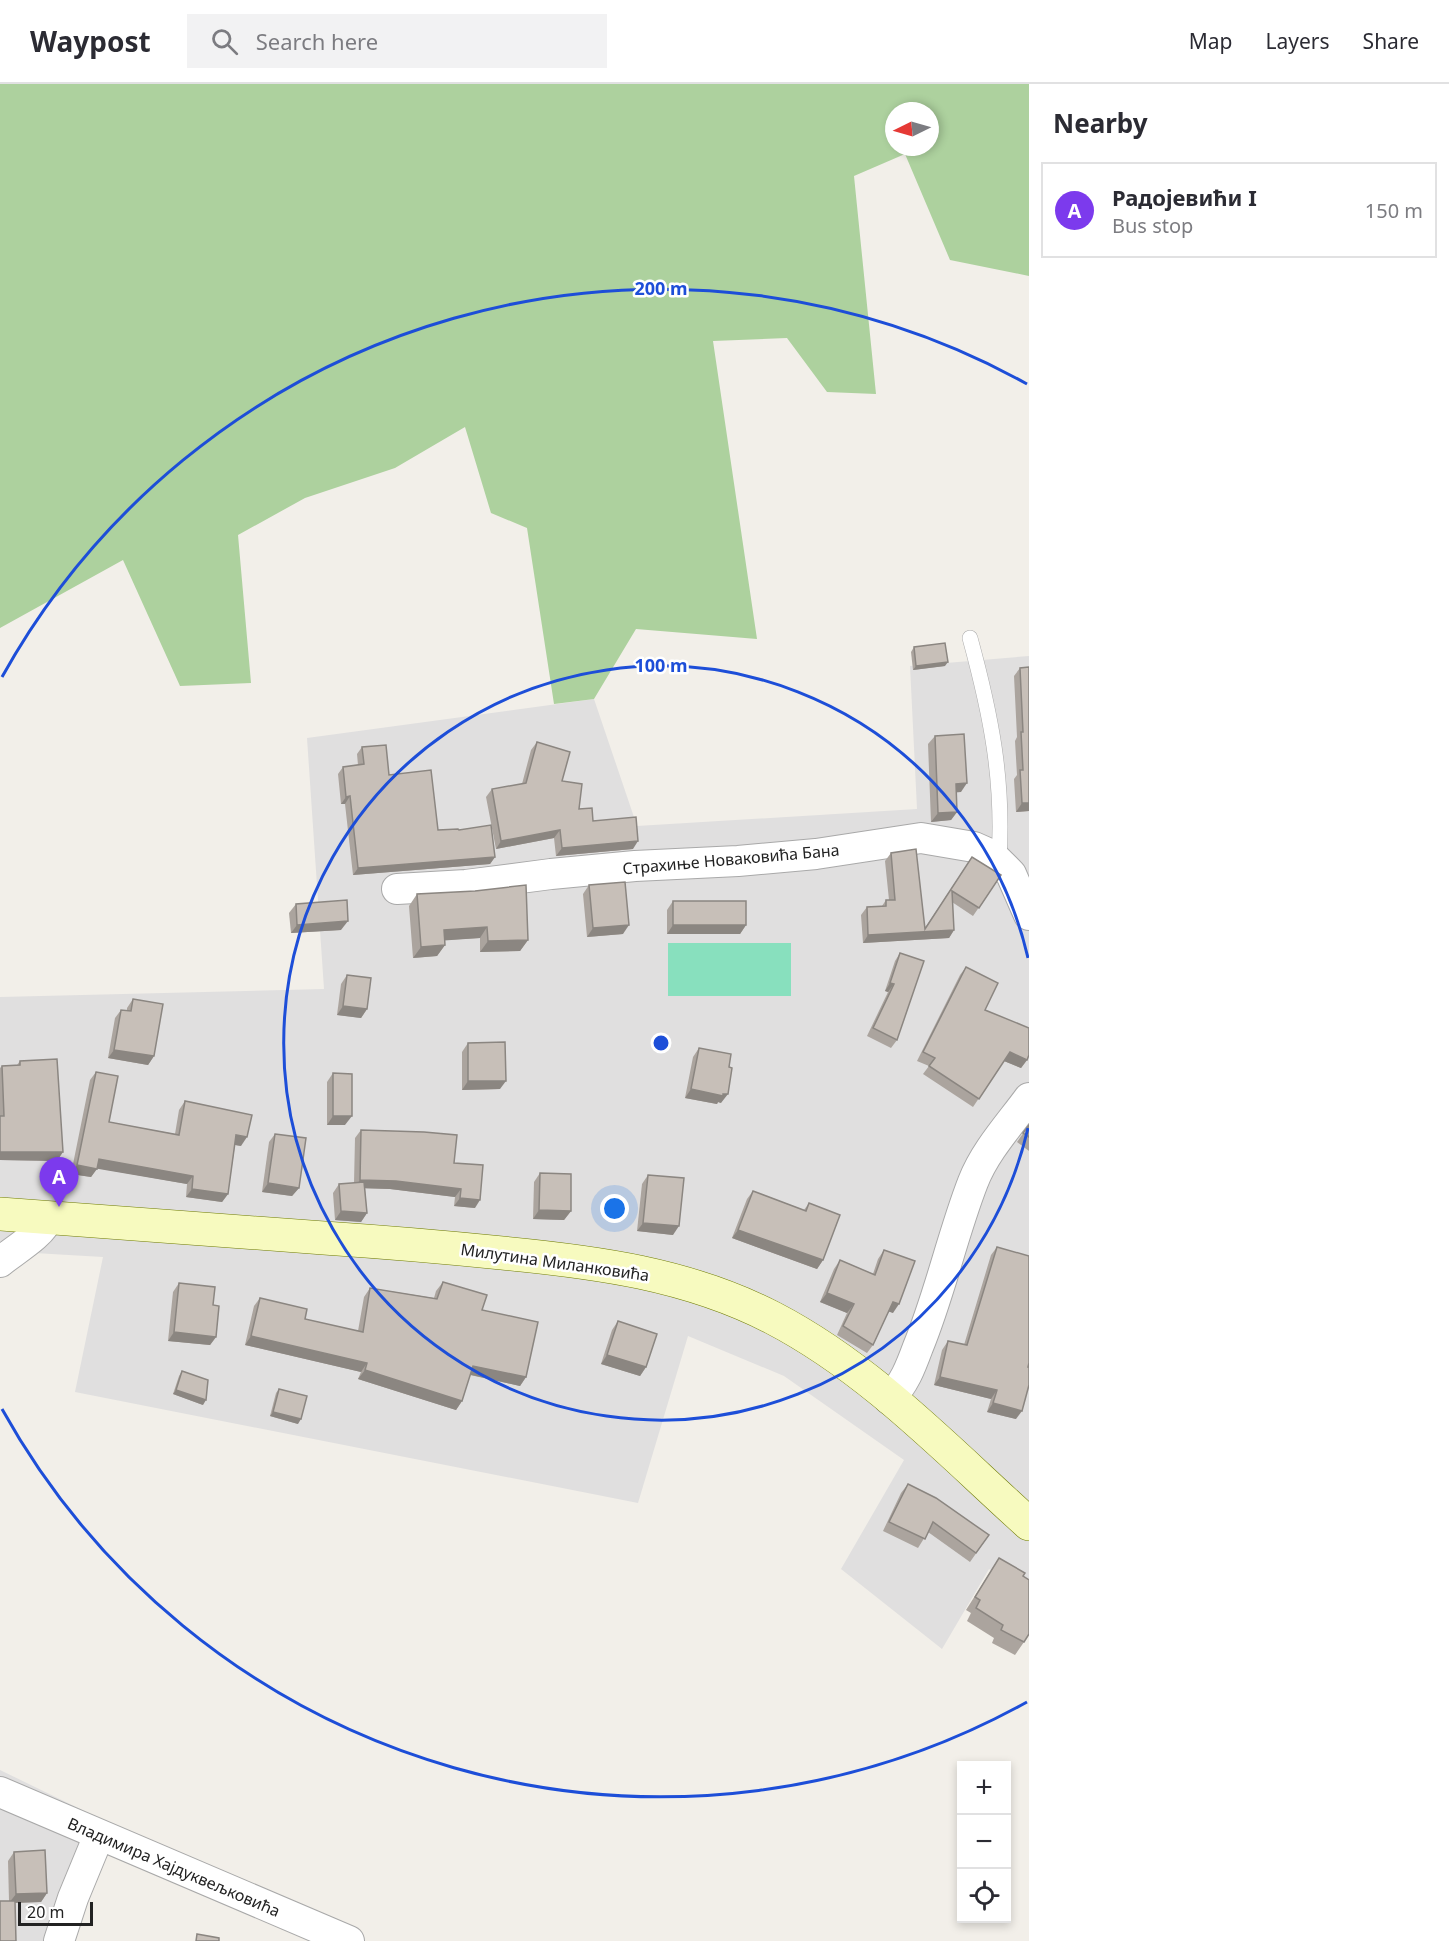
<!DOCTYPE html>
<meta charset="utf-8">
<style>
:root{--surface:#fff;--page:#f2f2f3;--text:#2b2b33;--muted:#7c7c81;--line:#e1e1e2;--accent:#7c3aed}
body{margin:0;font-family:"Noto Sans",sans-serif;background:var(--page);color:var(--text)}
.controls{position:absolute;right:18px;bottom:18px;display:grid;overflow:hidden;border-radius:0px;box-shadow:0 3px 9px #0003}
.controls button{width:54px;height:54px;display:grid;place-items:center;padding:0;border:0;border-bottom:2px solid var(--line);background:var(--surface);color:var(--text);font:30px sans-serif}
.compass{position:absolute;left:885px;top:18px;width:54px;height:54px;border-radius:50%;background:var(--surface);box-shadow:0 3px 9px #0003;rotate:265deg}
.scale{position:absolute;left:18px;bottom:15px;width:75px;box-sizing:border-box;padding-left:6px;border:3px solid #222;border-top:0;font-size:16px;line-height:21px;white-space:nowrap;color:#222;-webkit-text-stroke:4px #fff;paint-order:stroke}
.you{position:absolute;left:615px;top:1125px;width:21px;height:21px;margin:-15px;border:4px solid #fff;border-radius:50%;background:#1a73e8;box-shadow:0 0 0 9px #1a73e833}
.badge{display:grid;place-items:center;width:39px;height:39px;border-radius:50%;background:var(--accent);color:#fff;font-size:20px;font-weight:700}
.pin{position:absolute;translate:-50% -50px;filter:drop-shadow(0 2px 3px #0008)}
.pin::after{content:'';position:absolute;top:32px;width:21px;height:18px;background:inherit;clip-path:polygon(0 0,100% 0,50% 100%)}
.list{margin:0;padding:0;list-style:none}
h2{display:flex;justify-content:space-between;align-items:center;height:78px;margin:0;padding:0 24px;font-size:26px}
h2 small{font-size:20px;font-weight:400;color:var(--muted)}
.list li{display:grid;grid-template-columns:39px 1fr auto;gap:18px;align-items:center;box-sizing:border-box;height:96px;margin:0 12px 12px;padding:0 12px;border:2px solid var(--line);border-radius:0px}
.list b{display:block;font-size:22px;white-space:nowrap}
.list p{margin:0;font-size:20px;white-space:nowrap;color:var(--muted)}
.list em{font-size:20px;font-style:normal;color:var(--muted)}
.icon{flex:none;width:33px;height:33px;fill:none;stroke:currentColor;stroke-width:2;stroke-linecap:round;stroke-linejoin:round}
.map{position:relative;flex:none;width:1029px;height:1857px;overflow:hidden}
header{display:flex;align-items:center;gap:36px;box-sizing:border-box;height:84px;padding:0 30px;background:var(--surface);border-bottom:2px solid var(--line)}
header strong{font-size:28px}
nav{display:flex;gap:33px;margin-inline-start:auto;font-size:21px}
.search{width:420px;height:54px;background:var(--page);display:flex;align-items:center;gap:15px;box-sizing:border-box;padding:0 21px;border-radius:0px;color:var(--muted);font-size:22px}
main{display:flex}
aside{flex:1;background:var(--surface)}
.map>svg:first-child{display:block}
</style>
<header>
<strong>Waypost</strong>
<div class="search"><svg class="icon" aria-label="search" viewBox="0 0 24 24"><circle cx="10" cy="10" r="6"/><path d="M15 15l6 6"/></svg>Search here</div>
<nav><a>Map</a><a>Layers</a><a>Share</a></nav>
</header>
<main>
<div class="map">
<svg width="1029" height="1857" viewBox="0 0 1029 1857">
<rect width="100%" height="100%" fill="#f2efe9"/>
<g fill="#e0dfdf">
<path d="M 1029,572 L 1029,1509 L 989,1485 L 942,1565 L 841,1485 L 904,1376 L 784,1292 L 688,1252 L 638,1419 L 75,1308 L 103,1173 L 0,1167 L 0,913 L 324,905 L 307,654 L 594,615 L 637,742 L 917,725 L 910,582 Z"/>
<path d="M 0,1686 L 109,1739 L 71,1798 L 44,1857 L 0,1857 Z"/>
</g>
<path fill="#add19e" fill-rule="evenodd" d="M 0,0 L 1029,0 L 1029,192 L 950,176 L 905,70 L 854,92 L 876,310 L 827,308 L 787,254 L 713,257 L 757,555 L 636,545 L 594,615 L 554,620 L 527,444 L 491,429 L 465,343 L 395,384 L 305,414 L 238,451 L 251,599 L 180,602 L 123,476 L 0,544 ZM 894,27 L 930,27 L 930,63 L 894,63 Z"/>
<rect fill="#88e0be" x="668" y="859" width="123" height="53"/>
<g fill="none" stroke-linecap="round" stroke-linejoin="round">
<defs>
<path id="service" d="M 970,554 C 991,631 1004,696 999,776"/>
<g id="minor">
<path d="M 397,805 L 466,801 L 551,790 L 635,782 L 738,777 L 816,770 L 921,754 L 974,763 L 992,771 L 1011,790 L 1029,831"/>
<path d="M 0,1178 C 13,1167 43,1150 48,1134"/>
<path d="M 889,1315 C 904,1301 911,1282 918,1263 C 940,1210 952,1152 973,1098 C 985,1067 1010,1040 1029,1014"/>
<path d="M 0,1708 L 349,1857"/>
<path d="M 59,1857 L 73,1814 L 99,1751"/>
</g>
<path id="secondary" d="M 0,1130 C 108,1137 216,1147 324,1154 C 383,1158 443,1163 502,1169 C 596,1178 688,1190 773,1234 C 871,1285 948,1367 1029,1440"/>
</defs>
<use href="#service" stroke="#a9a9a9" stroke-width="16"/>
<use href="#minor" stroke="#a9a9a9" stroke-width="32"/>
<use href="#secondary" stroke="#707d05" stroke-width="34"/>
<use href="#service" stroke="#fff" stroke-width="15"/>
<use href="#minor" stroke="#fff" stroke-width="30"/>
<use href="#secondary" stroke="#f7fabf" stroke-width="33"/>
</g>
<g fill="#aba49e">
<path d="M 914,563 L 945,582 L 913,586 L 911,568 Z"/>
<path d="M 1020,584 L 1029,727 L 1016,728 L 1014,695 L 1017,691 L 1015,657 L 1017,653 L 1014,592 Z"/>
<path d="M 935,652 L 961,708 L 956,708 L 957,728 L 951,736 L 931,738 L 928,660 Z"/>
<path d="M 537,658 L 579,725 L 593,737 L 633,765 L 556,772 L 554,754 L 496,765 L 486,713 L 492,705 L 522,700 L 531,666 Z"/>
<path d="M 362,663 L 389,691 L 438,746 L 459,746 L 495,773 L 490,780 L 353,791 L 345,720 L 341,720 L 338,690 L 343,683 L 358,681 L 357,670 Z"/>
<path d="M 891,769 L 925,844 L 972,773 L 1001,791 L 973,832 L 952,818 L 954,846 L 949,854 L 863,859 L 861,831 L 867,823 L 882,822 L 886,816 L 889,816 L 885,777 Z"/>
<path d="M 589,801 L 623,850 L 587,853 L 583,810 Z"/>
<path d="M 417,810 L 528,856 L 520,867 L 480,868 L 480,854 L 445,856 L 445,861 L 437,872 L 413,874 L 409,822 Z"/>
<path d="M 673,817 L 746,841 L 740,850 L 667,850 L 667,826 Z"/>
<path d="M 296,820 L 341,846 L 291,849 L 289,829 Z"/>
<path d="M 900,869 L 897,956 L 891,964 L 867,952 L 888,908 L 885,907 L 895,877 Z"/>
<path d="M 966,883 L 985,926 L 1027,976 L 1021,984 L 1004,977 L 973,1023 L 923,990 L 929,982 L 917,977 L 960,891 Z"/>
<path d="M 347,891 L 367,925 L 361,934 L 337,931 L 341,900 Z"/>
<path d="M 133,915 L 154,972 L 148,981 L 108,974 L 115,934 L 121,926 L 127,927 L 127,924 Z"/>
<path d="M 468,959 L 500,1005 L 462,1006 L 462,968 Z"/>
<path d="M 699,964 L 721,1019 L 718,1018 L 717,1020 L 685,1014 L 693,973 Z"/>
<path d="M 20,977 L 57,1077 L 0,1076 L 0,984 L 2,982 L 17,981 Z"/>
<path d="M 96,988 L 109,1038 L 175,1050 L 179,1026 L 185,1017 L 241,1062 L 235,1061 L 228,1110 L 222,1118 L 186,1113 L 187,1100 L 97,1084 L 91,1093 L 71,1090 L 90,996 Z"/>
<path d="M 333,989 L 345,1041 L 327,1041 L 327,998 Z"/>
<path d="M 1029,1041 L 1029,1067 L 1017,1058 Z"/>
<path d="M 361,1046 L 454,1079 L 475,1124 L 454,1122 L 455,1113 L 390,1105 L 365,1104 L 367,1129 L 361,1138 L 335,1136 L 333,1109 L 339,1100 L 354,1099 L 355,1054 Z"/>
<path d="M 275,1050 L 299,1104 L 292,1112 L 262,1108 L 269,1058 Z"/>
<path d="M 540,1089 L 571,1127 L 564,1136 L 533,1135 L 534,1098 Z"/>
<path d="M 648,1091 L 673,1151 L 637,1147 L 642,1100 Z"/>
<path d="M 753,1107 L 804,1126 L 809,1119 L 823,1176 L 817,1185 L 732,1154 L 747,1115 Z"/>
<path d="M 997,1163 L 1016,1335 L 987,1328 L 991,1315 L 934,1301 L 942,1266 L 948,1257 L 964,1261 L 991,1171 Z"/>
<path d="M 884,1166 L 893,1229 L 889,1227 L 873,1261 L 867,1269 L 837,1251 L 847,1229 L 820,1218 L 834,1185 L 840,1176 L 873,1190 L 878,1175 Z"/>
<path d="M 443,1198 L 482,1226 L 526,1293 L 520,1302 L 470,1291 L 462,1317 L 456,1326 L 358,1295 L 361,1288 L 245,1261 L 254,1222 L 260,1214 L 305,1235 L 358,1247 L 364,1213 L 370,1204 L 434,1214 L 436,1207 Z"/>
<path d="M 179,1199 L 213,1221 L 216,1253 L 210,1261 L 168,1257 L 173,1208 Z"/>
<path d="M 618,1237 L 646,1283 L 640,1292 L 601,1280 L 612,1246 Z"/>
<path d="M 182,1287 L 203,1321 L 173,1310 L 179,1292 Z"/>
<path d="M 279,1305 L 298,1340 L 270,1332 L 276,1309 Z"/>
<path d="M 908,1400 L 989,1451 L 970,1478 L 928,1448 L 918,1464 L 883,1447 L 901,1409 Z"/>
<path d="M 999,1474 L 1023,1492 L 1024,1558 L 1015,1571 L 992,1559 L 994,1554 L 967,1537 L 971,1529 L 966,1526 Z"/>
<path d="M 14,1768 L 47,1809 L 41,1818 L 15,1819 L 9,1817 L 8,1777 Z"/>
</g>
<g fill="#8b8681">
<path d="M 948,578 L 945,582 L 913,586 L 916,582 Z"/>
<path d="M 967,699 L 961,708 L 950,709 L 956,700 Z"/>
<path d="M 350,712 L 345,720 L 341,720 L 346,713 Z"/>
<path d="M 1022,719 L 1029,719 L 1029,727 L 1016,728 Z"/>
<path d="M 957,728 L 951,736 L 931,738 L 938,729 Z"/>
<path d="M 560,746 L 554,754 L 496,765 L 501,757 Z"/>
<path d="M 638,757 L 633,765 L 556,772 L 562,764 Z"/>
<path d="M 495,773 L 490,780 L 353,791 L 358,784 Z"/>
<path d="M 348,837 L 341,846 L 291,849 L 297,841 Z"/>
<path d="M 629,841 L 623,850 L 587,853 L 593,844 Z"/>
<path d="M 673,841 L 746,841 L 740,850 L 667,850 Z"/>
<path d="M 487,843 L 480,854 L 437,857 L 444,846 Z"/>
<path d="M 954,846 L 949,854 L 863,859 L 868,851 Z"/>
<path d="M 528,856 L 520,867 L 480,868 L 488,857 Z"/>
<path d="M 445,861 L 437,872 L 413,874 L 421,863 Z"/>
<path d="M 890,899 L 894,900 L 888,908 L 885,907 Z"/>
<path d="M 343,922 L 367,925 L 361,934 L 337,931 Z"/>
<path d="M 114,966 L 154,972 L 148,981 L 108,974 Z"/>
<path d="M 1010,968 L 1027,976 L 1021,984 L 1004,977 Z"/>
<path d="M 468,997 L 506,997 L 500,1005 L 462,1006 Z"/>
<path d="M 691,1005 L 723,1010 L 728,1010 L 721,1019 L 718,1018 L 717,1020 L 685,1014 Z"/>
<path d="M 333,1032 L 352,1032 L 345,1041 L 327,1041 Z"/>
<path d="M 236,1051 L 247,1053 L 241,1062 L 230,1060 Z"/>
<path d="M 0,1068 L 63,1068 L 57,1077 L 0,1076 Z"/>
<path d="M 99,1075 L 193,1092 L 187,1100 L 93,1084 Z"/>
<path d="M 77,1081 L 97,1085 L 91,1093 L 71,1090 Z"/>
<path d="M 360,1096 L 396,1097 L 461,1105 L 455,1113 L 390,1105 L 354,1104 Z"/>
<path d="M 268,1099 L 299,1104 L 292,1112 L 262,1108 Z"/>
<path d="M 192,1105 L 228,1110 L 222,1118 L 186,1113 Z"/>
<path d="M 460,1114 L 480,1116 L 475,1124 L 454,1122 Z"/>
<path d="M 539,1126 L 571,1127 L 564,1136 L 533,1135 Z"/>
<path d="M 341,1127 L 367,1129 L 361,1138 L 335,1136 Z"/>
<path d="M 643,1139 L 679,1142 L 673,1151 L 637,1147 Z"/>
<path d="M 738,1146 L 823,1176 L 817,1185 L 732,1154 Z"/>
<path d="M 827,1209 L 854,1220 L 847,1229 L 820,1218 Z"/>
<path d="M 893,1218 L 899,1220 L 893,1229 L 887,1227 Z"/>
<path d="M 174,1248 L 216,1253 L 210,1261 L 168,1257 Z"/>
<path d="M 251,1252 L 367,1279 L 361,1288 L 245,1261 Z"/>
<path d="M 607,1271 L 646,1283 L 640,1292 L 601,1280 Z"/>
<path d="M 473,1282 L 526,1293 L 520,1302 L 467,1290 Z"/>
<path d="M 365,1286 L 462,1317 L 456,1326 L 358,1295 Z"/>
<path d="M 940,1293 L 997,1306 L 991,1315 L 934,1301 Z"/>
<path d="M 176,1306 L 206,1316 L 203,1321 L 173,1310 Z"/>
<path d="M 993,1319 L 1022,1327 L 1016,1335 L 987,1328 Z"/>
<path d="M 273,1328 L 301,1335 L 298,1340 L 270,1332 Z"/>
<path d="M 47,1809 L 41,1818 L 9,1819 L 16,1810 Z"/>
</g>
<g fill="#c7bfb8" stroke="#8b8681" stroke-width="1.5">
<path d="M 945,559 L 948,578 L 916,582 L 914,563 Z"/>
<path d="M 1029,583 L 1029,719 L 1022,719 L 1020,686 L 1023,686 L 1021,648 L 1023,648 L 1020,584 Z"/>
<path d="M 964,650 L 967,699 L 956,700 L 957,728 L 938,729 L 935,652 Z"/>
<path d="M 537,658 L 570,668 L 562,697 L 582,700 L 579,725 L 592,724 L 593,737 L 636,733 L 638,757 L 562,764 L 560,746 L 501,757 L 492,705 L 526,699 Z"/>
<path d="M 386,661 L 389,691 L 431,686 L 438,746 L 458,745 L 459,746 L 491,741 L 495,773 L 358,784 L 350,712 L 346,713 L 343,683 L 364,680 L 362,663 Z"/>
<path d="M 916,765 L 925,845 L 972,773 L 1001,791 L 979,824 L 952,807 L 954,846 L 868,851 L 867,823 L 886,822 L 886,816 L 895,816 L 891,769 Z"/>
<path d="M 625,798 L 629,841 L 593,844 L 589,801 Z"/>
<path d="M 526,801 L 528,856 L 488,857 L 487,843 L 444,846 L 445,861 L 421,863 L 417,810 L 475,807 Z"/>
<path d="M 347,816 L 348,837 L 297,841 L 296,820 Z"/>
<rect x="673" y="817" width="73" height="24"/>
<path d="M 900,869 L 924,877 L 897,956 L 873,944 L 894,900 L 890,899 Z"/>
<path d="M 966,883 L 998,899 L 985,926 L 1029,944 L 1029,971 L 1027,976 L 1010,968 L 979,1015 L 929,982 L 935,974 L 923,968 Z"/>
<path d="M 347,891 L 371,894 L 367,925 L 343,922 Z"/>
<path d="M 133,915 L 163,920 L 154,972 L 114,966 L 121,926 L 131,927 Z"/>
<path d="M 505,958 L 506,997 L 468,997 L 468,959 Z"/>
<path d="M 699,964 L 731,970 L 729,983 L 732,984 L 728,1010 L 723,1010 L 723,1012 L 691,1005 Z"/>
<path d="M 57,975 L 63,1068 L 0,1068 L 0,1032 L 4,1032 L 2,982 L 20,981 L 20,977 Z"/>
<path d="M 96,988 L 118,992 L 109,1038 L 179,1051 L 185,1017 L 252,1031 L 247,1053 L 236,1051 L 228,1110 L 192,1105 L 193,1092 L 99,1075 L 97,1085 L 77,1081 Z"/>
<path d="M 333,989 L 352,990 L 352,1032 L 333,1032 Z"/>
<path d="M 1029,1041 L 1029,1053 L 1023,1049 Z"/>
<path d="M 361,1046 L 424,1048 L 457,1051 L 454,1079 L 483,1081 L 480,1116 L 460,1114 L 461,1105 L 396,1097 L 360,1096 Z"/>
<path d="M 275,1050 L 306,1054 L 299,1104 L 268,1099 Z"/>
<path d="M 540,1089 L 571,1090 L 571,1127 L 539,1126 Z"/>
<path d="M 648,1091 L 684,1094 L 679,1142 L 643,1139 Z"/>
<path d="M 364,1098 L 367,1129 L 341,1127 L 339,1100 Z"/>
<path d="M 753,1107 L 806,1127 L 809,1119 L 840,1131 L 823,1176 L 738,1146 Z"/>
<path d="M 997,1163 L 1029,1172 L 1029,1279 L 1028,1283 L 1029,1283 L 1029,1301 L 1022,1327 L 993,1319 L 997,1306 L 940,1293 L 948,1257 L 967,1261 Z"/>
<path d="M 884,1166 L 915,1177 L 899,1220 L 893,1218 L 873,1261 L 843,1242 L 854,1220 L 827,1209 L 840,1176 L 875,1191 Z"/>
<path d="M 443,1198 L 487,1211 L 482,1226 L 538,1238 L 526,1293 L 473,1282 L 462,1317 L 365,1286 L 367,1279 L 251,1252 L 260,1214 L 307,1225 L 305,1235 L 363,1248 L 370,1204 L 437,1215 Z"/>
<path d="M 179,1199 L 215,1203 L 213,1221 L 219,1222 L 216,1253 L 174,1248 Z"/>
<path d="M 618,1237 L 657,1250 L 646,1283 L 607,1271 Z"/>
<path d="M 182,1287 L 208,1296 L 206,1316 L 176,1306 Z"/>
<path d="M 279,1305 L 307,1312 L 301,1335 L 273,1328 Z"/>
<path d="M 908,1400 L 936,1414 L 989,1451 L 976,1469 L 933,1438 L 925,1455 L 889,1438 Z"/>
<path d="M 999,1474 L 1025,1489 L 1023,1492 L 1029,1496 L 1029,1550 L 1024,1558 L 1001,1546 L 1003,1541 L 976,1524 L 980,1516 L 975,1513 Z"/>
<path d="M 45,1766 L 47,1809 L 16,1810 L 14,1768 Z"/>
<path d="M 0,1817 L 15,1817 L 16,1857 L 0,1857 Z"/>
<path d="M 197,1850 L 219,1854 L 219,1857 L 196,1857 Z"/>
</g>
<g fill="none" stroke="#1d4ed8" stroke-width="3">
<path d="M1028 1044A377 377 0 1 1 1028 874"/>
<path d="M1027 1618A754 754 0 0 1 2 1325M2 593A754 754 0 0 1 1027 300"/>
</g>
<g text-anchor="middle" stroke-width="5" stroke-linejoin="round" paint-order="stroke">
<g font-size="16" fill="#222" stroke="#fff">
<text transform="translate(731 775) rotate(-5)" y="6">Страхиње Новаковића Бана</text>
<text transform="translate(555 1178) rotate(8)" y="6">Милутина Миланковића</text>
<text transform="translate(174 1783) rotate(23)" y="6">Владимира Хајдуквељковића</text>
</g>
</g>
<circle cx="661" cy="959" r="9" fill="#1d4ed8" stroke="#fff" stroke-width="3"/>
<g font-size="18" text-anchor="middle" font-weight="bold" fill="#1d4ed8" stroke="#fff" stroke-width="5" stroke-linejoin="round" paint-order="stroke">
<text x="661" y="211">200 m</text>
<text x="661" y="588">100 m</text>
</g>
</svg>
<div class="controls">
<button>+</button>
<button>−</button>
<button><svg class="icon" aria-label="locate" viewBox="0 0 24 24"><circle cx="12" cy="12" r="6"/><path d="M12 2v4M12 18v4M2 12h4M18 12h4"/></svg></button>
</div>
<svg class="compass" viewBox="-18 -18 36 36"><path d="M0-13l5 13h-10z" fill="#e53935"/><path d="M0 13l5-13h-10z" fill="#7c7c81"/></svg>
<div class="scale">20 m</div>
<div class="you"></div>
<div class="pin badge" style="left:59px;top:1123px">A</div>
</div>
<aside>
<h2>Nearby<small></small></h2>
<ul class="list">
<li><span class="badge">A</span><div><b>Радојевићи I</b><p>Bus stop</p></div><em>150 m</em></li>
</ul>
</aside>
</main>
